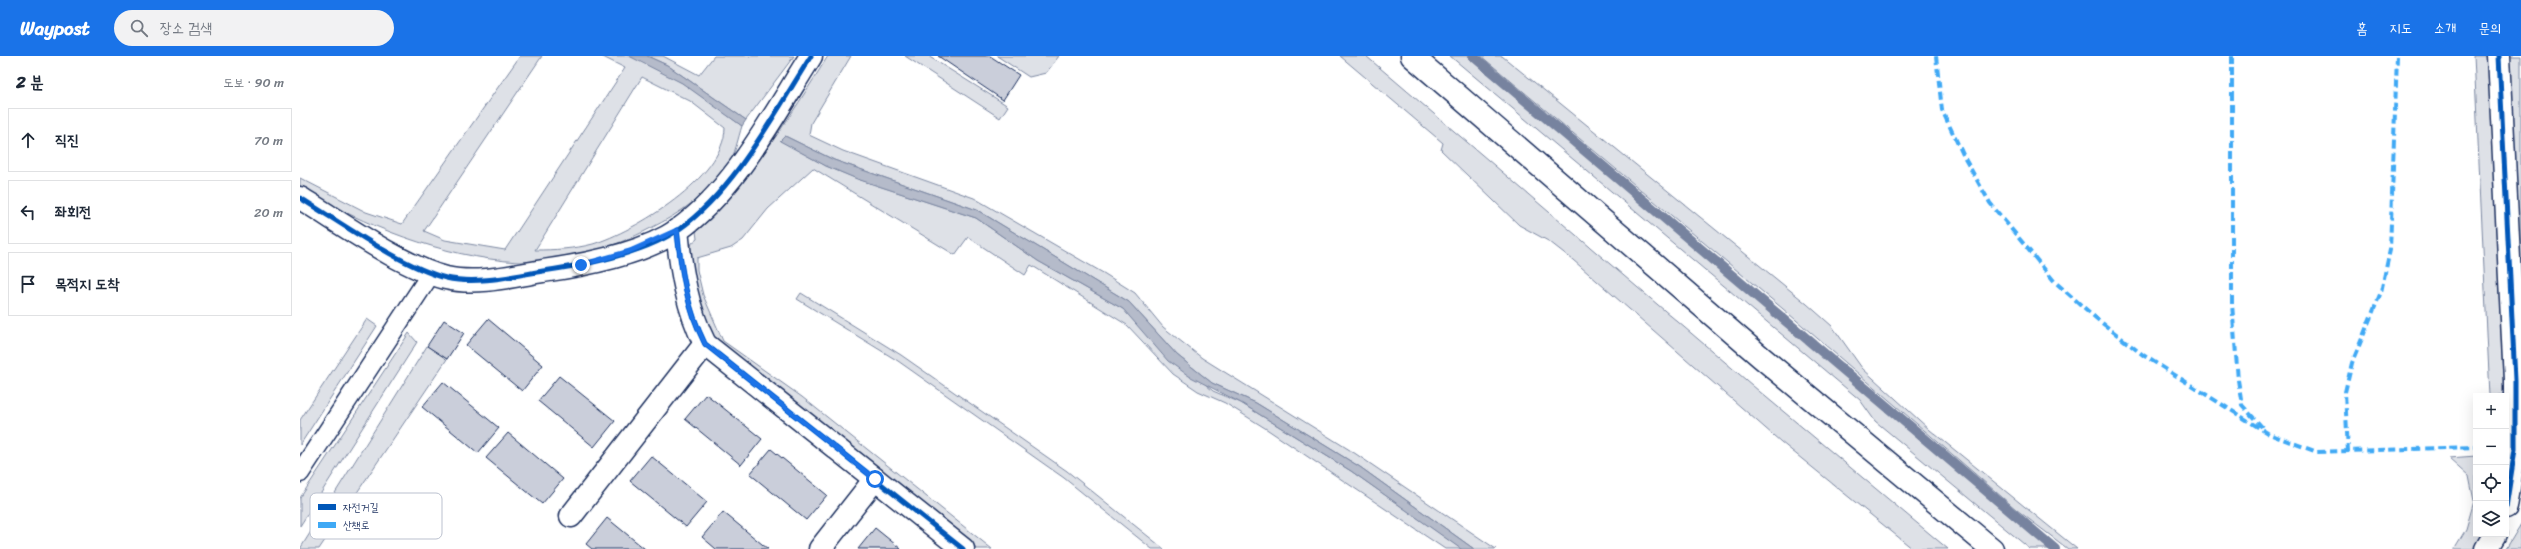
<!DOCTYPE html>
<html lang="ko">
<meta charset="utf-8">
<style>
:root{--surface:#fff;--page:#f2f2f3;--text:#1f2937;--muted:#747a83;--line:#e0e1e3;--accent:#1a73e8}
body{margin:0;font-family:Sriracha,"Poor Story",sans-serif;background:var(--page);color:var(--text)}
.controls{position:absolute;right:12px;bottom:12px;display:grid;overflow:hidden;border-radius:0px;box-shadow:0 4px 16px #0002}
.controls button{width:36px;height:36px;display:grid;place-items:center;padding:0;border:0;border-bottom:1px solid var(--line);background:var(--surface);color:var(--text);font:20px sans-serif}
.stop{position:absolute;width:12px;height:12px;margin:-9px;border:3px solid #1a73e8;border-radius:50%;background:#fff}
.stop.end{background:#1a73e8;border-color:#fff;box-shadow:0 1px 4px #0008}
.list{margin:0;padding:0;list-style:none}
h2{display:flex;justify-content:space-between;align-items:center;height:52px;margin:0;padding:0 16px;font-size:17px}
h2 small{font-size:13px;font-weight:400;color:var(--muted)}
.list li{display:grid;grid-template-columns:26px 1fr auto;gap:12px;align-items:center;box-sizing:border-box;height:64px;margin:0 8px 8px;padding:0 8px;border:1px solid var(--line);border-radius:0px}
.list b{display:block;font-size:15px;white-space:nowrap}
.list em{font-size:13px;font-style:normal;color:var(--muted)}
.icon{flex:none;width:22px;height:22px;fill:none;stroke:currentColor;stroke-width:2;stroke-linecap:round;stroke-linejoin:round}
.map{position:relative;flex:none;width:2221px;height:493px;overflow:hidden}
header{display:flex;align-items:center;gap:24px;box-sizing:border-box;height:56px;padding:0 20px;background:var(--accent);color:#fff}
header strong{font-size:19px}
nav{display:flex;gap:22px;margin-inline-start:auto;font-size:14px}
.search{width:280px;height:36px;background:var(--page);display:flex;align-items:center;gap:10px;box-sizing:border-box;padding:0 14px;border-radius:22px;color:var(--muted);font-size:15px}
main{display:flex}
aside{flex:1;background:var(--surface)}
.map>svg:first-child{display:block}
</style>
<header>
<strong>Waypost</strong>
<div class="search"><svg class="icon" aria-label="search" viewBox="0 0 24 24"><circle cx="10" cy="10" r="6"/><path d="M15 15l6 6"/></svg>장소 검색</div>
<nav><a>홈</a><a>지도</a><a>소개</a><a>문의</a></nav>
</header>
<main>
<aside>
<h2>2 분<small>도보 · 90 m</small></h2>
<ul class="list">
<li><svg class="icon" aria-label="ahead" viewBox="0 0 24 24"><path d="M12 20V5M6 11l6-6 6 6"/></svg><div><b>직진</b></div><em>70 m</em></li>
<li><svg class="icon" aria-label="left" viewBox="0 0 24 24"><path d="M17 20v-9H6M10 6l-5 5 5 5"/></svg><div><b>좌회전</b></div><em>20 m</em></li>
<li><svg class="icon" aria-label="arrive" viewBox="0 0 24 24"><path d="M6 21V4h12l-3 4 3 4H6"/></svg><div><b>목적지 도착</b></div></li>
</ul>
</aside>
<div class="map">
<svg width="2221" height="493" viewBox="0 0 2221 493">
<rect width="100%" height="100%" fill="#fff"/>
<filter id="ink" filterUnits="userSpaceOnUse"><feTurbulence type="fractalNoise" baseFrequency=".025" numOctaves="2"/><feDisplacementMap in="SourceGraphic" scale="8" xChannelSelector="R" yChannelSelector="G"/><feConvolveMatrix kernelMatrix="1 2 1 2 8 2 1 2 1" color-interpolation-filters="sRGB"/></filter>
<g filter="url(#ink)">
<g fill="#dee1e7" stroke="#7c88a2" fill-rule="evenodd">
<path d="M 220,0 L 242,0 L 124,175 L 145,184 L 205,194 L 325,12 L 301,0 C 310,0 321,0 329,0 C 359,6 416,51 442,70 C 438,82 435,99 428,110 C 410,137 379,158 351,172 C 313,192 263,208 218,206 C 143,201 63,170 0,131 L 0,122 L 66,156 L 102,168 ZM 342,21 L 390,45 L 425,72 C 424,122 335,175 293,188 C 274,193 254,194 235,194 Z"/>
<path d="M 347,0 L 363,0 L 399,19 L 414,0 L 494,0 L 446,64 L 367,9 Z"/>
<path d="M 528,0 L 551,0 L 511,67 L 509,79 L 543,95 L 674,142 L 805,218 L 835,237 L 863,271 L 902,302 L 1053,396 L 1196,493 L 1174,493 L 1060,411 L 956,347 L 912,327 L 877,299 L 829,246 L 677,154 L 534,104 L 485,80 L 481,85 L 526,110 L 558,123 L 676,162 L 738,205 L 823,253 L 839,270 L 913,335 L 941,347 L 1051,415 L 1162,493 L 1145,493 L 965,372 L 925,347 L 898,335 L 873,318 L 827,269 L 731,209 L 725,219 L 668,181 L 655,199 L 513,112 L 468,153 L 443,184 L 431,192 L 397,202 L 397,214 L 403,239 L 423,285 L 502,341 L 692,493 L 674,493 L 418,290 L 391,227 L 386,206 L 392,187 L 397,183 L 396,175 C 450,124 489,63 528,0 Z"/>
<path d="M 605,0 L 628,0 L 708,50 L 700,62 Z"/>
<path d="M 697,0 L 759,0 L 746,17 L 729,21 Z"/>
<path d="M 1040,0 L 1066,0 L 1466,341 L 1648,493 L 1613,493 L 1481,386 L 1273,204 L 1250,186 L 1219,169 L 1141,94 L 1143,87 Z"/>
<path d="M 1150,0 L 1169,0 L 1750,493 L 1730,493 L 1575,365 L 1560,344 Z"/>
<path d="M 1181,0 L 1202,0 L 1507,248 L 1532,270 L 1562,312 L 1630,374 L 1777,493 L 1768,493 L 1717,454 L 1489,258 Z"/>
<path d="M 2174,0 L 2188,0 L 2204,340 L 2190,340 Z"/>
<path d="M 2208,0 L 2221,0 L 2221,240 Z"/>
<path d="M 501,237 L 601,299 L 767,415 L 864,493 L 852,493 L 764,422 L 598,305 L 497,243 Z"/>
<path d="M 67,263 L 77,270 L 0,389 L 0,364 Z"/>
<path d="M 109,277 L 117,286 L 0,470 L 0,442 Z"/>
<path d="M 127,290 L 147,303 L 19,493 L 0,493 Z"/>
<path d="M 2176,400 L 2176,478 L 2184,478 L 2177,493 L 2154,493 L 2166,473 L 2174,445 L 2169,420 L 2149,402 Z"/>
<path d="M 2221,468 L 2221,493 L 2206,493 Z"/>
</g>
<g fill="#b5bbca" stroke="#77839f">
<path d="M 329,0 L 347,0 L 367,9 L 446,64 L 442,70 L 382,27 Z"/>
<path d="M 485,80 L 534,104 L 677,154 L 829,246 L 877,299 L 912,327 L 956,347 L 1060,411 L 1174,493 L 1161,493 L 1051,415 L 941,347 L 889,320 L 868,305 L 823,253 L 738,205 L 676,162 L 557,123 L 526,110 L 480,85 Z"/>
</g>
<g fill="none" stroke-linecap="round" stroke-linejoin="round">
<path stroke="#77839f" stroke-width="10" d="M 1173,0 L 1755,493"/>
</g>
<g fill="#caceda" stroke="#1b2f5e">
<path d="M 638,0 L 690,0 L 719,19 L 703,44 Z"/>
<path d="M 188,263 L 243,309 L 222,335 L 166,289 Z"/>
<path d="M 144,264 L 164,277 L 147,303 L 127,290 Z"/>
<path d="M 259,320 L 315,365 L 294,391 L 238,345 Z"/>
<path d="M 143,326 L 199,372 L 178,397 L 122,351 Z"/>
<path d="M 406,338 L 462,383 L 441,409 L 385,363 Z"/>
<path d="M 208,377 L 263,423 L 242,448 L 186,402 Z"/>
<path d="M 471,393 L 527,439 L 506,464 L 450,418 Z"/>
<path d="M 351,400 L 407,446 L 386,471 L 330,425 Z"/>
<path d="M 423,456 L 468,493 L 416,493 L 402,481 Z"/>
<path d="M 307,462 L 345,493 L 292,493 L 286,488 Z"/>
<path d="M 575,472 L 601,493 L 558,493 Z"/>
</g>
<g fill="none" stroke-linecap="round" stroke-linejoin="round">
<defs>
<path id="service" d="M 0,417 L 132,216"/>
<g id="minor">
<path d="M 2199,0 L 2215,324 L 2215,393 L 2206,451"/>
<path d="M 0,142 C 40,166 102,211 146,222 C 177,229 213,220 243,215 C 285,209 343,198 378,174 C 435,134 474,58 511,0"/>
<path d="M 377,174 C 381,215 387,252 405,288 L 663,493"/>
<path d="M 271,460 L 405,288"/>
<path d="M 520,493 L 575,423"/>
<path d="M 2186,493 L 2195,478"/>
</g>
<path id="secondary" d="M 1112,0 L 1461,301 L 1692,493"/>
</defs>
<use href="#service" stroke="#1b2f5e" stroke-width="21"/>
<use href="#minor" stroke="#1b2f5e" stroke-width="25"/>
<use href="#secondary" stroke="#1b2f5e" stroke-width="25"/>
<use href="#service" stroke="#fff" stroke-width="18"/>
<use href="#minor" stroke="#fff" stroke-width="22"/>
<use href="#secondary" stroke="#fff" stroke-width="22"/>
<g stroke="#3fa9f5" stroke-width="4" stroke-dasharray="8 4" stroke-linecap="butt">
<path d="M 1636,0 L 1642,54 L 1665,103 L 1690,147 L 1755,226 L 1797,263 L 1843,299 L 1969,378 L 2017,396 L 2176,391"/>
<path d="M 1932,0 L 1932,248 L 1938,324 L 1942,349 L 1962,371"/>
<path d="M 2048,396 L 2045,336 L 2052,307 L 2081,236 L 2090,194 L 2097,0"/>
</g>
<defs>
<g id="cycleway">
<path d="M 2199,0 L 2215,324 L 2215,393 L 2206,451"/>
<path d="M 0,142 C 40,166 102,211 146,222 C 177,229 213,220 243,215 C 285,209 343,198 378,174 C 435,134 474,58 511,0"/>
<path d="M 377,174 C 381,215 387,252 405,288 L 663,493"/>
</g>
</defs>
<use href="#cycleway" stroke="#fff" stroke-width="8"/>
<use href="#cycleway" stroke="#0057b8" stroke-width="5"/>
</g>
</g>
<g fill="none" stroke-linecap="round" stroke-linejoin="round" filter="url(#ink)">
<path stroke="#1a73e8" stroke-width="5" d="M 281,209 L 330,195 L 377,174 C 381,215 387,252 405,288 L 575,423"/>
</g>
<rect x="10" y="437" width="132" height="46" rx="6" fill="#fff" stroke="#bbc1cf" stroke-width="1"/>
<rect x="18" y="448" width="18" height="6" fill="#0057b8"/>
<rect x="18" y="466" width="18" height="6" fill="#3fa9f5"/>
<g font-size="11" fill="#1b2f5e">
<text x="43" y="455">자전거길</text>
<text x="43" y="473">산책로</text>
</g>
</svg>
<div class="controls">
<button>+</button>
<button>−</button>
<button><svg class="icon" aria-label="locate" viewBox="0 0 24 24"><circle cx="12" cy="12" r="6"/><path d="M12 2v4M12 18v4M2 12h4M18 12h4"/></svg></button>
<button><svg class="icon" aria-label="layers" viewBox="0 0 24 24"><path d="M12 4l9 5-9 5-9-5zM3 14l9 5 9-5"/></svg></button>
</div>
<div class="stop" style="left:575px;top:423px"></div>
<div class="stop end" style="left:281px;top:209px"></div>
</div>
</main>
